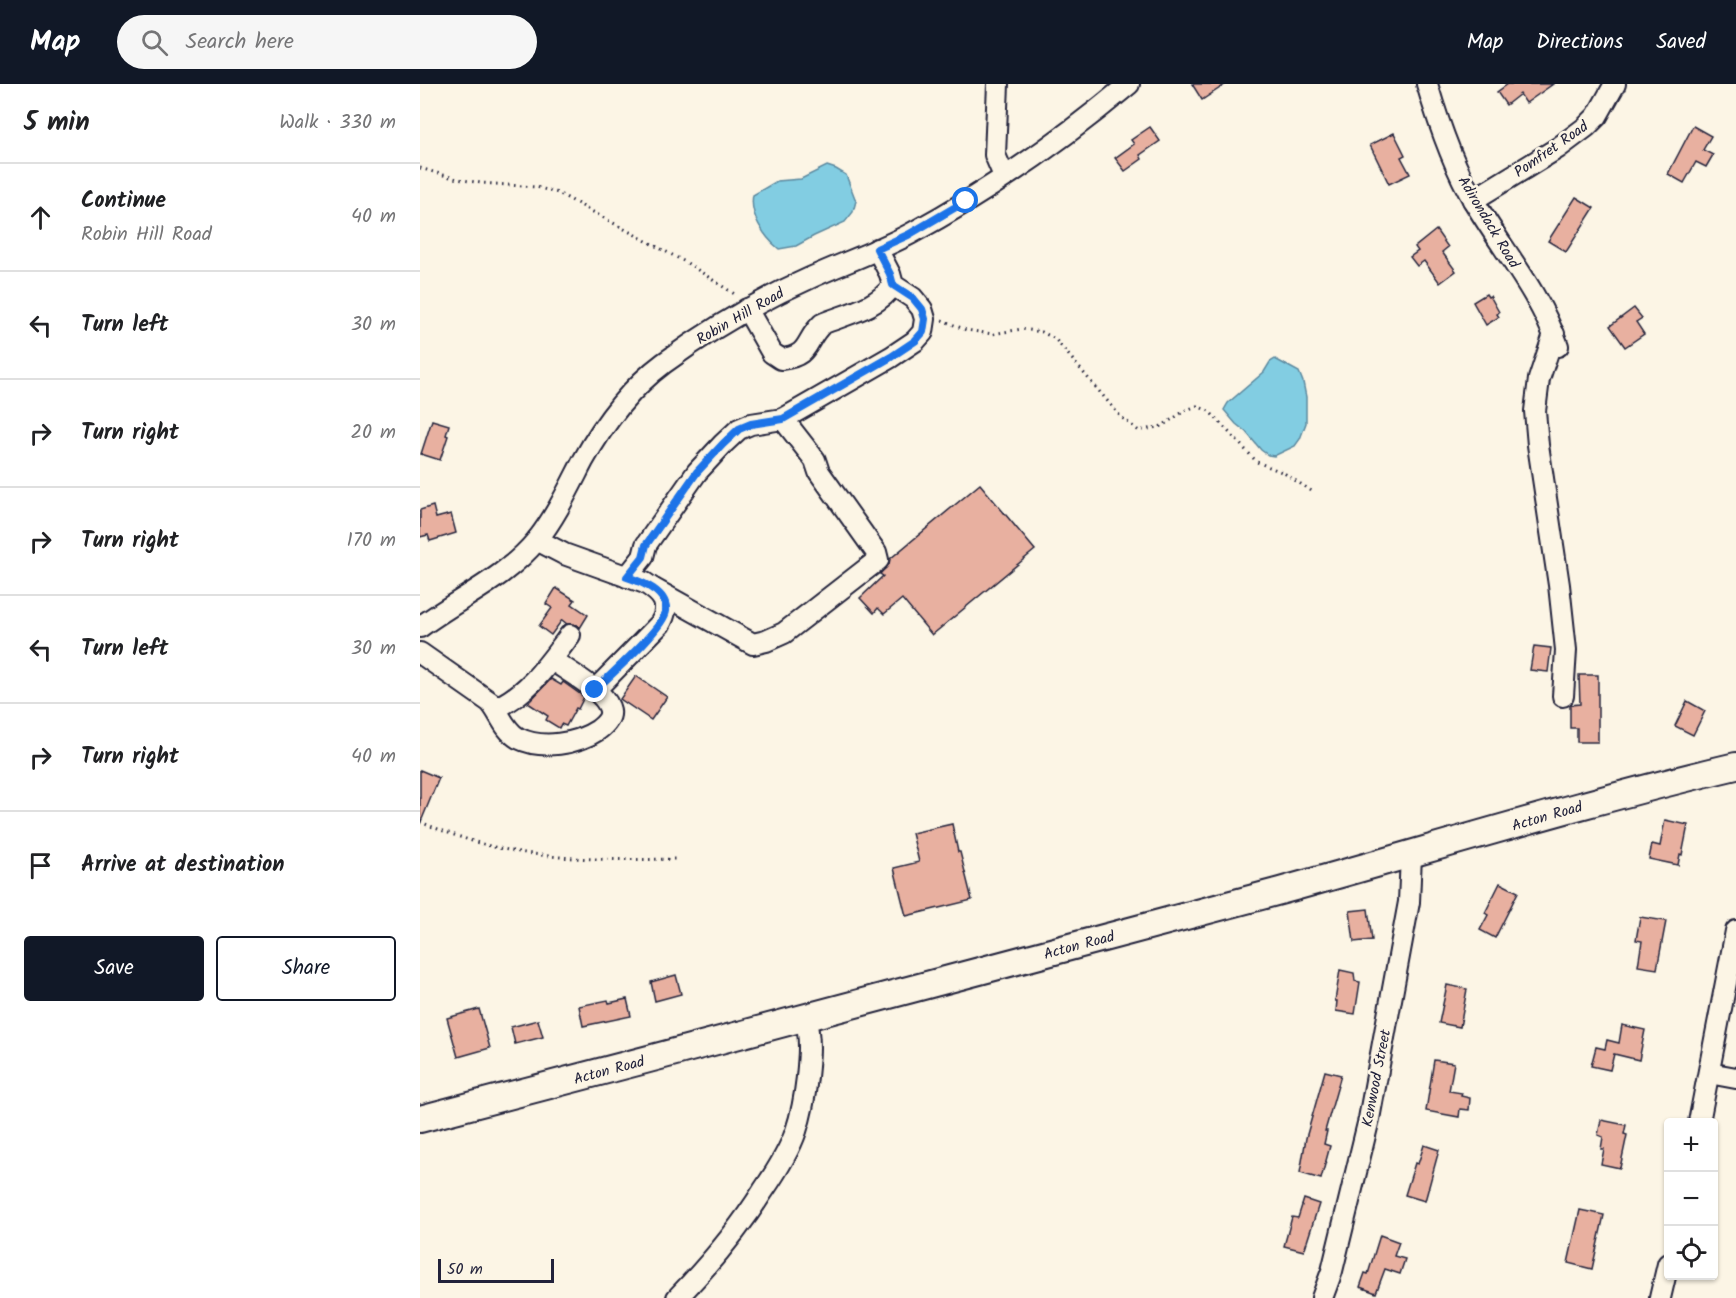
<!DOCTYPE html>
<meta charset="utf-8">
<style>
:root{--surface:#fff;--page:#f6f6f6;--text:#202124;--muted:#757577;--line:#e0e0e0;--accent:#111827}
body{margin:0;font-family:Kalam,sans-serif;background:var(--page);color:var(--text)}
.controls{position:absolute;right:18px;bottom:18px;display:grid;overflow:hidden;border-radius:6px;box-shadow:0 2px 4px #0004}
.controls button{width:54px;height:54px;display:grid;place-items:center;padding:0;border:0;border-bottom:2px solid var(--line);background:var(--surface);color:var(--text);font:30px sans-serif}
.scale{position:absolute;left:18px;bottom:15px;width:116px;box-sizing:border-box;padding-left:6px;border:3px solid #22223b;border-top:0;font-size:16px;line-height:21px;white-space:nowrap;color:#22223b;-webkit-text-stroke:4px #fcf5e5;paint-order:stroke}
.stop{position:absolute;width:18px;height:18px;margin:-14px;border:4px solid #1a73e8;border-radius:50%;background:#fff}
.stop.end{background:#1a73e8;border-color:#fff;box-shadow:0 2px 6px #0008}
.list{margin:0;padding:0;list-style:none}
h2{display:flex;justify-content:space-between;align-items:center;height:78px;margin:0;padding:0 24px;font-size:26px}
h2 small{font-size:20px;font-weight:400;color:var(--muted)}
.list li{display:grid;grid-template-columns:39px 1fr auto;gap:18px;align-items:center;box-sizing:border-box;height:108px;padding:0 24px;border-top:2px solid var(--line)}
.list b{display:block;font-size:22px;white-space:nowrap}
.list p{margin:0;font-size:20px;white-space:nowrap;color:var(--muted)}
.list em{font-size:20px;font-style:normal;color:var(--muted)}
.actions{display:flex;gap:12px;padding:18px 24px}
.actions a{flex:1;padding:14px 0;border:2px solid var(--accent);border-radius:6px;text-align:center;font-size:21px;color:var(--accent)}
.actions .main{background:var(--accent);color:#fff}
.icon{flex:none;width:33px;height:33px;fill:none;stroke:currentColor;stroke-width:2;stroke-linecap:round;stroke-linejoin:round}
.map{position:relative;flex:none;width:1316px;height:1214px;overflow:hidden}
header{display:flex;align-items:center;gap:36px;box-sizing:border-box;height:84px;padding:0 30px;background:var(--accent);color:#fff}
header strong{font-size:28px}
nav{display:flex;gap:33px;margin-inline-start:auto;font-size:21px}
.search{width:420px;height:54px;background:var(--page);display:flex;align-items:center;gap:15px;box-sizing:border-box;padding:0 21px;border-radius:33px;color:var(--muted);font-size:22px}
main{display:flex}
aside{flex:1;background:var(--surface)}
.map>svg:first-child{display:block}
</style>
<header>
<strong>Map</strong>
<div class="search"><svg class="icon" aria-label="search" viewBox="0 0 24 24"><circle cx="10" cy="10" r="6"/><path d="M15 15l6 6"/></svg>Search here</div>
<nav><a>Map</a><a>Directions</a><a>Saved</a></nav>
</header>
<main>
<aside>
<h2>5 min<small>Walk · 330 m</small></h2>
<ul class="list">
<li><svg class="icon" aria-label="ahead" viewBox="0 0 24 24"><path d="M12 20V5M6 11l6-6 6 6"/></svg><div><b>Continue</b><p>Robin Hill Road</p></div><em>40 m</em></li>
<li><svg class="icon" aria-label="left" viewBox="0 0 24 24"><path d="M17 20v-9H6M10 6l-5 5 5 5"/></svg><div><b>Turn left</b></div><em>30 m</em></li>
<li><svg class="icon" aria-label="right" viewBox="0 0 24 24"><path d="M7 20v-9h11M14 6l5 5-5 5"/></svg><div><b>Turn right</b></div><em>20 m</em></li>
<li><svg class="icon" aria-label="right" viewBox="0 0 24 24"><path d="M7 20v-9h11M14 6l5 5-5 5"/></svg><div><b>Turn right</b></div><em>170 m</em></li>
<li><svg class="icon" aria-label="left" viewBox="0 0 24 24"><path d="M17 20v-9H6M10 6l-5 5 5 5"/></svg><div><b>Turn left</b></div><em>30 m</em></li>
<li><svg class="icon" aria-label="right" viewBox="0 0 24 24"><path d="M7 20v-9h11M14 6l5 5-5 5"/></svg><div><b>Turn right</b></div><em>40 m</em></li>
<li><svg class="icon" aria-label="arrive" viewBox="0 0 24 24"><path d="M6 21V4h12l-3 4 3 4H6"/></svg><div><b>Arrive at destination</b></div></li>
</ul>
<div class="actions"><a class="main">Save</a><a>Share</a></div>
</aside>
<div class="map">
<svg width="1316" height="1214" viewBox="0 0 1316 1214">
<rect width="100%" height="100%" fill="#fcf5e5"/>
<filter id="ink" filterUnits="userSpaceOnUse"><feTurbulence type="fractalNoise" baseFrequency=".0167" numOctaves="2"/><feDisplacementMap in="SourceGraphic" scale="12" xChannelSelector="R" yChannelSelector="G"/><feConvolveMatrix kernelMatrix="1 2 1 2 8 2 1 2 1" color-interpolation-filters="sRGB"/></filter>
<g filter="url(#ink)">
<g fill="#82cde2" stroke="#5c899f" stroke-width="1.5">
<path d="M 407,82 L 416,85 L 426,91 L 436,117 L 433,128 L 425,138 L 394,152 L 376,162 L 359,165 C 344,153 329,130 333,111 L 357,97 L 381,95 Z"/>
<path d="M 855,275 L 879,288 L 883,298 L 886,313 L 886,339 L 880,355 L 875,362 L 854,372 L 848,371 L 841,366 L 826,348 L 816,340 L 804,326 L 808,319 L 844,288 L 850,278 Z"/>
</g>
<g fill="#e8b0a0" stroke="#22223b" stroke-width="1.5">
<path d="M 772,0 L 806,0 L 782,16 Z"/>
<path d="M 1088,0 L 1133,0 L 1106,19 L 1100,10 L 1086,21 L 1077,8 Z"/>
<path d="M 1273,42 L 1291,52 L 1283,66 L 1293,71 L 1286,83 L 1276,78 L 1264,99 L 1248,90 Z"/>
<path d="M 730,43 L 740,57 L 720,71 L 722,75 L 705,87 L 695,74 L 714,60 L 711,56 Z"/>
<path d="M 974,49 L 985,71 L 981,73 L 990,90 L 969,100 L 950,61 Z"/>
<path d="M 1156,113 L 1174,124 L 1146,168 L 1128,157 Z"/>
<path d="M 1016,146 L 1028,163 L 1022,168 L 1036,187 L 1020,199 L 1004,177 L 997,182 L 990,173 L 998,167 L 995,163 Z"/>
<path d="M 1066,210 L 1068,213 L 1070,212 L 1079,228 L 1077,230 L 1079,233 L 1066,241 L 1053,218 Z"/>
<path d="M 1214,224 L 1222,234 L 1216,238 L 1224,250 L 1205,263 L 1190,242 Z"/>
<path d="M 12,336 L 29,341 L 26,351 L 28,352 L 20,376 L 1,370 Z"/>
<path d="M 560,400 L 615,466 L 512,551 L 482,515 L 464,530 L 458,524 L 454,529 L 440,514 L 463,492 L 460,490 L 469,480 L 470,475 Z"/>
<path d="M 13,422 L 16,434 L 31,430 L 36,449 L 10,457 L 8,451 L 0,453 L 0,426 Z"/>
<path d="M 136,504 L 155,516 L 152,520 L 168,531 L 160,544 L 157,541 L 147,540 L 142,536 L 131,551 L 119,542 L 132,524 L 126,520 Z"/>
<path d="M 1114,562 L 1131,564 L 1128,588 L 1110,586 Z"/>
<path d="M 1159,591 L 1178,591 L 1178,658 L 1157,658 L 1157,644 L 1150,644 L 1150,621 L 1160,620 Z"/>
<path d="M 216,592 L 247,613 L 231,636 L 200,615 Z"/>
<path d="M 131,595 L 141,601 L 143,598 L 164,613 L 158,625 L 156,624 L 146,642 L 141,640 L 139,644 L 126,636 L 128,632 L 108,619 Z"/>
<path d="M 1267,617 L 1285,627 L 1273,651 L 1255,642 Z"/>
<path d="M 0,686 L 19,694 L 0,740 Z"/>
<path d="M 1245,736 L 1268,741 L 1262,771 L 1260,770 L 1258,781 L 1229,775 L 1232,760 L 1240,762 Z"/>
<path d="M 532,740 L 538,768 L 540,768 L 552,816 L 486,832 L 474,784 L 499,778 L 492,749 Z"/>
<path d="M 1080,799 L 1098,808 L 1075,854 L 1060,846 L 1068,831 L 1065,829 Z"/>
<path d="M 948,825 L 952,856 L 934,858 L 930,827 Z"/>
<path d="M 1220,833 L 1246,837 L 1237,885 L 1218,882 L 1222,857 L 1216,856 Z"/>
<path d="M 920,886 L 934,889 L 935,897 L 940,898 L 935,930 L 916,927 L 917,917 L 915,917 Z"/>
<path d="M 256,891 L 261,910 L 235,917 L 231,898 Z"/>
<path d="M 1027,901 L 1047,905 L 1040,943 L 1019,939 Z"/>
<path d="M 207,915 L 211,932 L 163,942 L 159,922 L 188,916 L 189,919 Z"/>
<path d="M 59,925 L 70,964 L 38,973 L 27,934 Z"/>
<path d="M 118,936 L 123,953 L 95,960 L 91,943 Z"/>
<path d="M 1202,941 L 1225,946 L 1219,976 L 1194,970 L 1190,986 L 1171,982 L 1176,963 L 1185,965 L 1187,956 L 1199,959 Z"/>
<path d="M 1014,976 L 1034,979 L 1029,1007 L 1042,1009 L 1041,1012 L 1050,1014 L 1049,1026 L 1040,1025 L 1039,1033 L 1006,1027 Z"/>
<path d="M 905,987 L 921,991 L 905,1047 L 907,1047 L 904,1060 L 910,1062 L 901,1095 L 880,1089 L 886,1054 Z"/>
<path d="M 1181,1036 L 1206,1041 L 1204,1050 L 1207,1051 L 1200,1084 L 1181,1080 L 1184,1065 L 1181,1065 L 1183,1053 L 1178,1051 Z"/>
<path d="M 1004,1061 L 1019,1066 L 1005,1117 L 985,1111 L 995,1079 L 998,1080 Z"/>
<path d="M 884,1115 L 899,1120 L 884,1167 L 864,1162 L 872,1133 L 878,1134 Z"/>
<path d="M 1160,1126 L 1184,1131 L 1172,1185 L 1148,1179 Z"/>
<path d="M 960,1151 L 979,1158 L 974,1172 L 985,1175 L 980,1190 L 965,1185 L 956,1209 L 940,1203 L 945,1189 L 948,1190 Z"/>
</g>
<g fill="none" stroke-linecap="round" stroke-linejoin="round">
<defs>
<g id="minor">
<path d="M 578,0 L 575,71 L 584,92"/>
<path d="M 1007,0 C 1019,41 1033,82 1055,119 C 1083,166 1120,210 1138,262"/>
<path d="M 1053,116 L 1138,64 L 1166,43 L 1177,32 L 1195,0"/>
<path d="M 327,225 L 352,269 L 361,275 C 391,272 384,257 402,240 C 426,230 458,224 473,201"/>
<path d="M 1134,250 L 1119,295 L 1115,327 L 1118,361 L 1139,501 L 1146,566 L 1143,612"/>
<path d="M 117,456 L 144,470 L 225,499 C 242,510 252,520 240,540 L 175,606"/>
<path d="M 207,493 L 223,473 L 226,461 L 277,388 L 303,360 L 319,345 L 331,340 L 363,335 L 471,273 L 495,257 L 503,248 L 505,235 L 502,225 L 493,214 L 473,201 L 470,190 L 457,165"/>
<path d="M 234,505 L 333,560 L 346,557 L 364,549 L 458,476 L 456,468 L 399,388 L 395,376 L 363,335"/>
<path d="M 0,543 C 39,514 86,494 117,456 C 136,432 149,404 163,377 C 184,339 209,305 244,279 C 289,246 338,217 390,194 C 423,179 458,167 490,150 C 568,108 641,57 709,0"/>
<path d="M 0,569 L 70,618 C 80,629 84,646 98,654 C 122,666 157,660 178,646 C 186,640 193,633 189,623 C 183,606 147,587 132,576"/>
<path d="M 76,624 C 108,610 129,579 150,551"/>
<path d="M 1289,989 L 1316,994"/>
<path d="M 1279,1038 L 1316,847"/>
<path d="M 257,1214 C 290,1180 318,1147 343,1107 C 356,1088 369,1068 376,1047 C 382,1029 385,1011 387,993 C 389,973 391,953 385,934"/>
<path d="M 902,1214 L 912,1187 L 949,1035 L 989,818 L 991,771"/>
<path d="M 1240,1214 L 1248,1180"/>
</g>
<path id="major" d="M 0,1035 C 287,960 574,884 860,807 C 1012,765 1163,718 1316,682"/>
</defs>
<use href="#minor" stroke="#22223b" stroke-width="24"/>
<use href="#major" stroke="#22223b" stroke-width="30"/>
<g stroke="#22223b" stroke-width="3" stroke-dasharray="1.5 4.5" stroke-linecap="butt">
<path d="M 0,84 L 37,95 L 61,99 L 116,103 L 138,109 L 267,179 L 316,211"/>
<path d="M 522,236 L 546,246 L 572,250 L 602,245 L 622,248 L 635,255 L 701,333 L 719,347 L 742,342 L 766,326 L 777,322 L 789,327 L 837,378 L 864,389 L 893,408"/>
<path d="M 0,738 C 23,747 46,756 70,762 C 131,777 195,776 257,775"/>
</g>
<use href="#minor" stroke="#fcf5e5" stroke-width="20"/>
<use href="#major" stroke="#fcf5e5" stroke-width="26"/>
</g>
</g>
<g fill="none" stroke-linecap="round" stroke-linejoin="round" filter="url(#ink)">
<path stroke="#1a73e8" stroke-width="8" d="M 175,606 C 189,592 244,544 246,527 C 248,508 222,498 207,493 L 223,473 L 226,461 L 277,388 L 303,360 L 319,345 L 331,340 L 363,335 L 471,273 L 495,257 L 503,248 L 505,235 L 502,225 L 493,214 L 473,201 L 470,190 L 457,165 L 488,151 L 546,117"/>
</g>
<g text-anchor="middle" stroke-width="5" stroke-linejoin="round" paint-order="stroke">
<g font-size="15" fill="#22223b" stroke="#fcf5e5">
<text transform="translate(1131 65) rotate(-35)" y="5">Pomfret Road</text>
<text transform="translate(1069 138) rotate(59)" y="5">Adirondack Road</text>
<text transform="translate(320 232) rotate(-30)" y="5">Robin Hill Road</text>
<text transform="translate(1127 732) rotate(-16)" y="5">Acton Road</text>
<text transform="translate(659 861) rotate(-15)" y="5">Acton Road</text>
<text transform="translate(189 986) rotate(-15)" y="5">Acton Road</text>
<text transform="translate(956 994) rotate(-79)" y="5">Kenwood Street</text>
</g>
</g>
</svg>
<div class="controls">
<button>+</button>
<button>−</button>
<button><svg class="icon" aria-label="locate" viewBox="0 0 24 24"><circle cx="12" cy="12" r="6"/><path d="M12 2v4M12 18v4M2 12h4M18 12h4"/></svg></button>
</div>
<div class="scale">50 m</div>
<div class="stop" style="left:546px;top:117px"></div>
<div class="stop end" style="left:175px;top:606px"></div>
</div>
</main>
